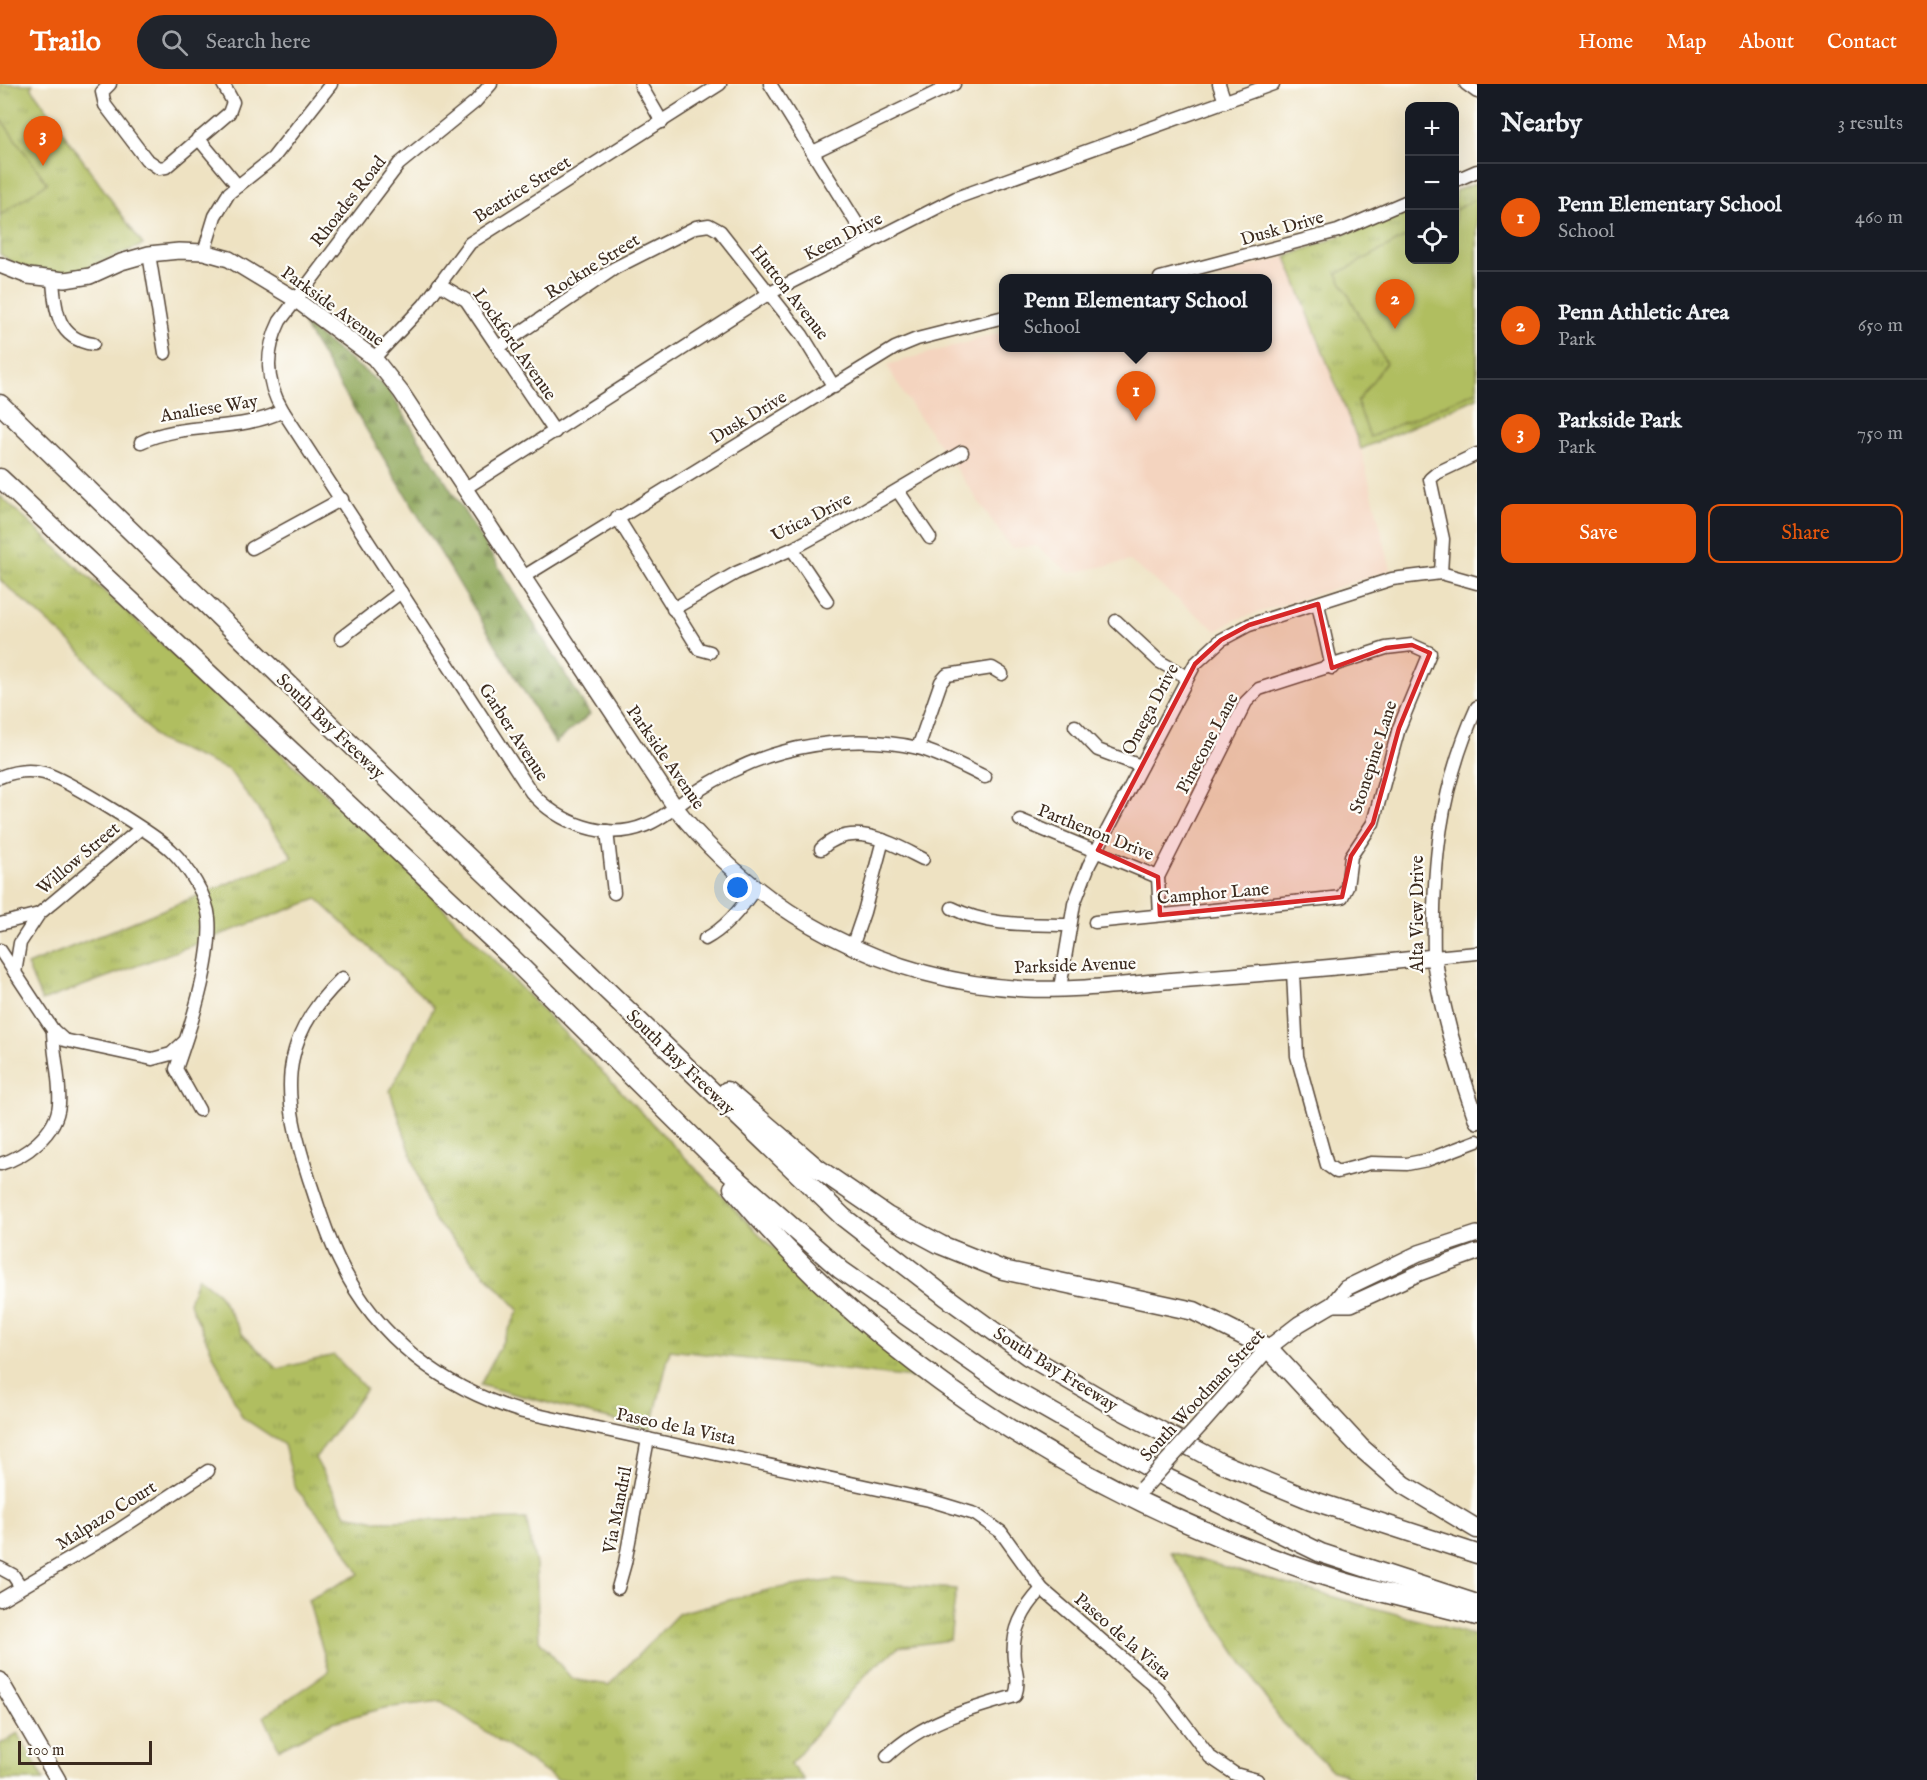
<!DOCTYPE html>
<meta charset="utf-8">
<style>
:root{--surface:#171b24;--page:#20242c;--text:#f1f3f6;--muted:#9ea1a6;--line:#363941;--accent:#ea580c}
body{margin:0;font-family:"IM FELL English",serif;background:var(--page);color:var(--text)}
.controls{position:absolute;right:18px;top:18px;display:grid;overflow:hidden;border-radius:12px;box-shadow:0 6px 24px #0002}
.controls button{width:54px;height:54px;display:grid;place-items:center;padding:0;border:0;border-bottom:2px solid var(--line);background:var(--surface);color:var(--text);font:30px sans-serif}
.scale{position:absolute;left:18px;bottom:15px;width:134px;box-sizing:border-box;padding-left:6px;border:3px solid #3b2a1e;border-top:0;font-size:16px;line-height:21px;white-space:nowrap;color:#3b2a1e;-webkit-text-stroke:4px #fdfcf7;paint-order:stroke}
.you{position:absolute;left:738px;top:804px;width:21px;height:21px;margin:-15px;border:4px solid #fff;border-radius:50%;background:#1a73e8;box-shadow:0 0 0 9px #1a73e833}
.badge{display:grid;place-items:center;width:39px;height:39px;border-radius:50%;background:var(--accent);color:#fff;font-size:20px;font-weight:700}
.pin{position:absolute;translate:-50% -50px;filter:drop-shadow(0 2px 3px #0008)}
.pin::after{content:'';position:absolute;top:32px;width:21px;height:18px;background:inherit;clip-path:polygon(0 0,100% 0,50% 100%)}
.popup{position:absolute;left:999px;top:190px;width:273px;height:78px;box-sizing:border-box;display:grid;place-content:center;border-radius:12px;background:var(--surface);filter:drop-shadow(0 2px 4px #0005);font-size:20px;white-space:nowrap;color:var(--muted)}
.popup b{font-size:22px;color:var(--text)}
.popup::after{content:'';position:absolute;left:50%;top:100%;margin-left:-12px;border:12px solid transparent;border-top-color:var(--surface)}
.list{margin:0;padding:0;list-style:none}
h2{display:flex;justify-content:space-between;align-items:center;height:78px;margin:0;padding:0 24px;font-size:26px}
h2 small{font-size:20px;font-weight:400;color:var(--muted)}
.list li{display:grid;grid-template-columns:39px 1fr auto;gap:18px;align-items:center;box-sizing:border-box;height:108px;padding:0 24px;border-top:2px solid var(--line)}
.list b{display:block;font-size:22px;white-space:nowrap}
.list p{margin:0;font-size:20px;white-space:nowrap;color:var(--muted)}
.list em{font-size:20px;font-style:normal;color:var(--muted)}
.actions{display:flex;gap:12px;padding:18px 24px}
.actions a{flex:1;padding:14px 0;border:2px solid var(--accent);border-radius:12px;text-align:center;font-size:21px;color:var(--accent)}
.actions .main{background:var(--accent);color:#fff}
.icon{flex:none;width:33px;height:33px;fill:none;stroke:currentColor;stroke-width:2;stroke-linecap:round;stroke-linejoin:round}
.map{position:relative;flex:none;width:1477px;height:1696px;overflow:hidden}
header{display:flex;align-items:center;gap:36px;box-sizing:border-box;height:84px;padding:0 30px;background:var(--accent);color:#fff}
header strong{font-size:28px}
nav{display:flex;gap:33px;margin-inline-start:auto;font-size:21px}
.search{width:420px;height:54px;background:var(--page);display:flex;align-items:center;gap:15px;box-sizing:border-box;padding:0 21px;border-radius:33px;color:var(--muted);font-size:22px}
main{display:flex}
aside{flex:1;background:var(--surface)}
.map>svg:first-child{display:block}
</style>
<header>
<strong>Trailo</strong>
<div class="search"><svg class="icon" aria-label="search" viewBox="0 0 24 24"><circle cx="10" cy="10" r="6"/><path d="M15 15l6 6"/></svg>Search here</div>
<nav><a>Home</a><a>Map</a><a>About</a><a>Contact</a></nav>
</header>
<main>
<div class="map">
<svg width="1477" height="1696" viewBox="0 0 1477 1696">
<defs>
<pattern id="grass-tufts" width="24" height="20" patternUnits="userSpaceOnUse" patternTransform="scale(1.5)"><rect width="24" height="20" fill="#b0be61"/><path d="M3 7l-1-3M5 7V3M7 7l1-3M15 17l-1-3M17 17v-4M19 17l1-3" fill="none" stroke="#909b4f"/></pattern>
<pattern id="forest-firs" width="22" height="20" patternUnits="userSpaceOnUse" patternTransform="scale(1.5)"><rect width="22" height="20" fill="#8ca557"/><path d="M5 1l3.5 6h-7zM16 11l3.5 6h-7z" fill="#748747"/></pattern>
</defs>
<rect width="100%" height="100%" fill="#fdfcf7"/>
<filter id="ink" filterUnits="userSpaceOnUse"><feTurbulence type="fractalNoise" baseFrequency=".0167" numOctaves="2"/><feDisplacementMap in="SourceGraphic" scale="12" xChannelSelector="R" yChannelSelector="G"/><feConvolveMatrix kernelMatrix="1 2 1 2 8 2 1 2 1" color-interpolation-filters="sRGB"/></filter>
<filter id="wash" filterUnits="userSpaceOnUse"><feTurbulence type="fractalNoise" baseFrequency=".008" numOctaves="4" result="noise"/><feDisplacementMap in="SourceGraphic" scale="24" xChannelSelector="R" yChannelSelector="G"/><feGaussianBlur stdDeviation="1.35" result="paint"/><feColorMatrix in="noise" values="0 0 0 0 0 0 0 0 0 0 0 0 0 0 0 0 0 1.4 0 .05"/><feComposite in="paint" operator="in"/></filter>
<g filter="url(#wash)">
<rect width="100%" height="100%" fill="#eee2c2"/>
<path fill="#f4d4bf" d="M 1286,173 L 1361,365 L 1391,486 L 1235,536 L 1217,547 L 1130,477 L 1070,489 L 1036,462 L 1011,464 L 903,309 L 887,281 L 1004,248 L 1004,264 L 1268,264 L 1268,194 L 1204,194 Z"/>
<g fill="url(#grass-tufts)" stroke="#767440" stroke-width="1.5">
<path d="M 0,0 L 33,0 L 31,3 L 143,161 L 68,191 L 18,182 L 0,170 Z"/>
<path d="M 1477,99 L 1477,314 L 1361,365 L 1286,173 L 1409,125 L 1410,176 L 1454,176 L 1455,107 Z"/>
<path d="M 0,412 L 391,770 L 766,1157 L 921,1295 L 670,1266 L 651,1346 L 480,1301 L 519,1226 L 433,1135 L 390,1007 L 434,923 L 317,815 L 42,917 L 27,881 L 293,773 L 229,686 L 158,656 L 76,563 L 0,496 Z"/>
<path d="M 198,1193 L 218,1209 L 243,1251 L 278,1285 L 334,1271 L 366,1305 L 315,1374 L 346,1430 L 376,1437 L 526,1435 L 536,1481 L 539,1556 L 572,1595 L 609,1601 L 679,1529 L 772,1505 L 835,1496 L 956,1505 L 950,1556 L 899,1563 L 868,1588 L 790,1680 L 804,1696 L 557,1696 L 441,1617 L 384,1624 L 333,1638 L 279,1665 L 264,1632 L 329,1587 L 308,1516 L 359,1490 L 336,1450 L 296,1405 L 284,1361 L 242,1333 L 189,1218 Z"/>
<path d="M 1170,1468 L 1477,1552 L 1477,1696 L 1361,1696 L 1333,1687 L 1282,1639 Z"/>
<path d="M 18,1649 L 42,1691 L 44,1696 L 0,1696 L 0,1660 Z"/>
</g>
<path fill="url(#forest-firs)" stroke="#64683a" stroke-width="1.5" d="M 303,240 L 388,305 L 590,630 L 555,659 Z"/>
<g fill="#b0be61" stroke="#767440" stroke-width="1.5">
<path d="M 0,34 L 47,99 L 0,131 Z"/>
<path d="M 1477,114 L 1477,307 L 1370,353 L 1357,318 L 1386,279 L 1337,190 L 1409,151 L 1410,176 L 1454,176 L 1455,126 Z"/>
</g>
</g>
<g filter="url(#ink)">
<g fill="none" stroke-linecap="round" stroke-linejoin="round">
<defs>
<g id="minor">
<path d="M 110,0 L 102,8 L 105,21 L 146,75 L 159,84 L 166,83 L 229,29 L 233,18 L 223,0"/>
<path d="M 491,0 L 475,18 L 399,80 L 280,237 C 265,267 265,298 283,327 L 531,708 C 558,739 606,758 646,741 C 664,734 680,719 696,708 C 722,691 752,676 782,668 C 825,656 875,654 918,664 C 941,670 964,683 985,693"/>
<path d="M 770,0 L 869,159"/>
<path d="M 1219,0 L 1225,18"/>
<path d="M 1466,0 L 1477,8"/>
<path d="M 641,2 L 662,38"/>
<path d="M 198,54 L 238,102"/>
<path d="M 813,68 L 954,0"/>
<path d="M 1454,97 L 1477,87"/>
<path d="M 204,168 L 215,132 L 229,109 L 273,74 L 331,0"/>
<path d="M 149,170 L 165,269"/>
<path d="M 1160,194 L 1338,147 L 1410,116"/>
<path d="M 53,196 C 55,227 58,255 93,260"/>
<path d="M 439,200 L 466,216 L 555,348"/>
<path d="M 499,263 L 615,184 L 696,143 L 709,141 L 720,147 L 802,251 L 834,303"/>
<path d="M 374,274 L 424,221 L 470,159 L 720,0"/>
<path d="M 141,358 C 186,337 238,349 283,327"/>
<path d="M 464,405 L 768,210 L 956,114 L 1273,0"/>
<path d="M 898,407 L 930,454"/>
<path d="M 617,433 L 699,565 L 710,568"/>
<path d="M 252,464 L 342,415"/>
<path d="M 792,465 L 827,517"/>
<path d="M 1441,489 L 1443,455 L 1430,395 L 1437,389 L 1477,370"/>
<path d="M 523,493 L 895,264 L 917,255 L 1004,233"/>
<path d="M 1318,520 L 1332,584"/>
<path d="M 673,525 L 736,489 L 792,465 L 857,430 L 962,368"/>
<path d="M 1116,537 L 1160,578 L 1187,593"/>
<path d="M 341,554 L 401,508"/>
<path d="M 1477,623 C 1439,706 1432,784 1434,873 L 1477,869"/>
<path d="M 1075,642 L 1098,666 L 1141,682"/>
<path d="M 918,664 L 941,598 L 947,591 L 992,584 L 1002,590"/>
<path d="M 0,693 C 15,687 29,685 44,689 C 66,695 156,751 172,767 C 188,783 207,812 209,834 C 213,876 190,945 176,985 L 199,1026"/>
<path d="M 1020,736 L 1158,793"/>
<path d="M 607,747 L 614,809"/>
<path d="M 821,765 C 852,735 891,759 923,775"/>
<path d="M 952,824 C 989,843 1028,840 1069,841"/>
<path d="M 39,830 L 140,745"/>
<path d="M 1095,838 L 1342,813 L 1347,803 L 1351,772 L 1373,739 L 1399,644 L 1430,569 L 1412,561 L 1386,564 L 1259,605 L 1246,618 L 1158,793 L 1160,831"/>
<path d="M 0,840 L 39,830 L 20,859 L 15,889"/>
<path d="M 705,855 C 726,844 742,824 755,804"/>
<path d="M 852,863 L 864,828 L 883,756"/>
<path d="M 0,866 L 53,946 L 64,956 L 152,975 L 171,970 L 184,958"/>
<path d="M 1293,887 L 1297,972 L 1327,1081 L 1337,1088 L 1371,1079 L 1407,1080 L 1427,1076 L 1477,1057"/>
<path d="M 342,894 C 275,958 283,1014 309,1095 C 319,1124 327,1153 341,1180 C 377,1255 445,1305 523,1328 L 929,1416 L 975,1430 L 1001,1448 L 1042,1505 L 1158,1605 L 1210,1673 L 1235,1690 L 1257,1696"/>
<path d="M 1060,904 L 1074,820 L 1089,781 L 1195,580 L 1221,556 L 1249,541 L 1392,495 L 1441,489 L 1477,499"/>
<path d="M 0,1080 C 25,1073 57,1049 59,1020 C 61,996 53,970 53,946"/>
<path d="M 0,1484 L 13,1491 L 21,1503"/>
<path d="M 618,1504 L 625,1479 L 648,1355"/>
<path d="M 0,1516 L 117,1447 L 208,1387"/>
<path d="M 887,1672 C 922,1638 969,1625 1015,1612 C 1020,1597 1016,1591 1014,1576 C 1011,1547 1023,1525 1042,1505"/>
</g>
<g id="major">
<path d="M 0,181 L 28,192 L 65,196 L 90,192 L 121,178 L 149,170 L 179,167 L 204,168 L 229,175 L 295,215 L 374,274 L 401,308 L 675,723 C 760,831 888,898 1026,905 C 1080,907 1136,899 1190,895 C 1271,889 1353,882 1434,873 C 1442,930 1458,983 1477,1037"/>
<path d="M 1333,1220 L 1351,1220 L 1419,1189 L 1477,1168"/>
<path d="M 1202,1339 L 1268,1264 L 1299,1240 L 1333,1220 L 1346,1204 L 1419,1169 L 1477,1150"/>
<path d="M 0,1596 L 58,1696"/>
</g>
<g id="highway">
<path d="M 0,320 L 341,651 L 843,1133 L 945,1212 L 1028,1272 L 1112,1321 L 1221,1379 L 1311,1416 L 1477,1470"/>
<path d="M 0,394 L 510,872 L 717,1077 L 841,1186 L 1006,1302 L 1169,1395 L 1321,1469 L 1477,1520"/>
<path d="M 727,1007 L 817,1084 L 887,1132 L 941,1161 L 1003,1186 L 1194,1227 L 1268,1264 L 1360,1363 L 1404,1401 L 1477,1445"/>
<path d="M 733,1104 C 882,1286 1094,1414 1315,1489 C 1368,1507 1423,1518 1477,1532"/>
</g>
</defs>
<use href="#minor" stroke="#564637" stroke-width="15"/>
<use href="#major" stroke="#564637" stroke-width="18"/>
<use href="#highway" stroke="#564637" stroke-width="21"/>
<use href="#minor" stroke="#fff" stroke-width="12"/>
<use href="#major" stroke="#fff" stroke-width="15"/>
<use href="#highway" stroke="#fff" stroke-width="18"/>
<defs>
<path id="major-bridge" d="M 1143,1404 L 1202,1339"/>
</defs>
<use href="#major-bridge" stroke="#564637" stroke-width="18" stroke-linecap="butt"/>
<use href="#major-bridge" stroke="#fff" stroke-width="15"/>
</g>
</g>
<path fill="#d62828" fill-opacity="0.2" stroke="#d62828" stroke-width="4.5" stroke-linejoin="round" d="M 1318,520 L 1332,584 L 1386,564 L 1412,561 L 1430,569 L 1399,644 L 1373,739 L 1351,772 L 1342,813 L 1160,831 L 1158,793 L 1098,766 L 1195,580 L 1221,556 L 1249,541 Z"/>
<g text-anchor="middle" stroke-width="4.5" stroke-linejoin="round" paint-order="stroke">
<g font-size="18" fill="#3b2a1e" stroke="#fdfcf7">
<text transform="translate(522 105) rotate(-32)" y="6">Beatrice Street</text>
<text transform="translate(348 117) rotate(-52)" y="6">Rhoades Road</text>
<text transform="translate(1282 144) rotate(-16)" y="6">Dusk Drive</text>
<text transform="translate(843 152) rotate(-27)" y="6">Keen Drive</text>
<text transform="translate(592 182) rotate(-32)" y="6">Rockne Street</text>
<text transform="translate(790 208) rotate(52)" y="6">Hutton Avenue</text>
<text transform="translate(333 222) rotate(36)" y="6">Parkside Avenue</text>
<text transform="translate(515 260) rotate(55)" y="6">Lockford Avenue</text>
<text transform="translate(209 324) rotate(-9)" y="6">Analiese Way</text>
<text transform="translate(748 333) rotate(-31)" y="6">Dusk Drive</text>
<text transform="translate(811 433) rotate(-27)" y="6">Utica Drive</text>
<text transform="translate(1150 625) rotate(-62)" y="6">Omega Drive</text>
<text transform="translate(331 642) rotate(44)" y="6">South Bay Freeway</text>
<text transform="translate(514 648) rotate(57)" y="6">Garber Avenue</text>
<text transform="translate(1207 659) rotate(-62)" y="6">Pinecone Lane</text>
<text transform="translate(666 673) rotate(55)" y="6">Parkside Avenue</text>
<text transform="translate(1373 673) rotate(-72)" y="6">Stonepine Lane</text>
<text transform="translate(1096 748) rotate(22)" y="6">Parthenon Drive</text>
<text transform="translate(78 774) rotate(-40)" y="6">Willow Street</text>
<text transform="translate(1213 809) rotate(-5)" y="6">Camphor Lane</text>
<text transform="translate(1417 830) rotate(-90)" y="6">Alta View Drive</text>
<text transform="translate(1075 881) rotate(-2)" y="6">Parkside Avenue</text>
<text transform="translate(681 978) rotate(44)" y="6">South Bay Freeway</text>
<text transform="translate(1056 1285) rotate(32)" y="6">South Bay Freeway</text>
<text transform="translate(1202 1311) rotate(-47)" y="6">South Woodman Street</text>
<text transform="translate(676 1342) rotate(12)" y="6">Paseo de la Vista</text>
<text transform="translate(617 1426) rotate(-79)" y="6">Via Mandril</text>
<text transform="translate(106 1431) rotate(-32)" y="6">Malpazo Court</text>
<text transform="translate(1123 1552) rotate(41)" y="6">Paseo de la Vista</text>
</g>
</g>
</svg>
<div class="controls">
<button>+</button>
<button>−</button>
<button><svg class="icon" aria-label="locate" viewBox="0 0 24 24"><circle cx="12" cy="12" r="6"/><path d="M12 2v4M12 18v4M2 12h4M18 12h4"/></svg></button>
</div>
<div class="scale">100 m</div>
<div class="you"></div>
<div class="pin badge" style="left:1136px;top:337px">1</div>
<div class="popup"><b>Penn Elementary School</b>School</div>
<div class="pin badge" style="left:1395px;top:245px">2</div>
<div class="pin badge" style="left:43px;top:82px">3</div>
</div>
<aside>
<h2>Nearby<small>3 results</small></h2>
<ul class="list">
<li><span class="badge">1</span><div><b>Penn Elementary School</b><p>School</p></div><em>460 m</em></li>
<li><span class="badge">2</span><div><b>Penn Athletic Area</b><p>Park</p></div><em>650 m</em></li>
<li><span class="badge">3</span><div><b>Parkside Park</b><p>Park</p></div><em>750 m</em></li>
</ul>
<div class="actions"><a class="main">Save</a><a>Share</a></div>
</aside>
</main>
